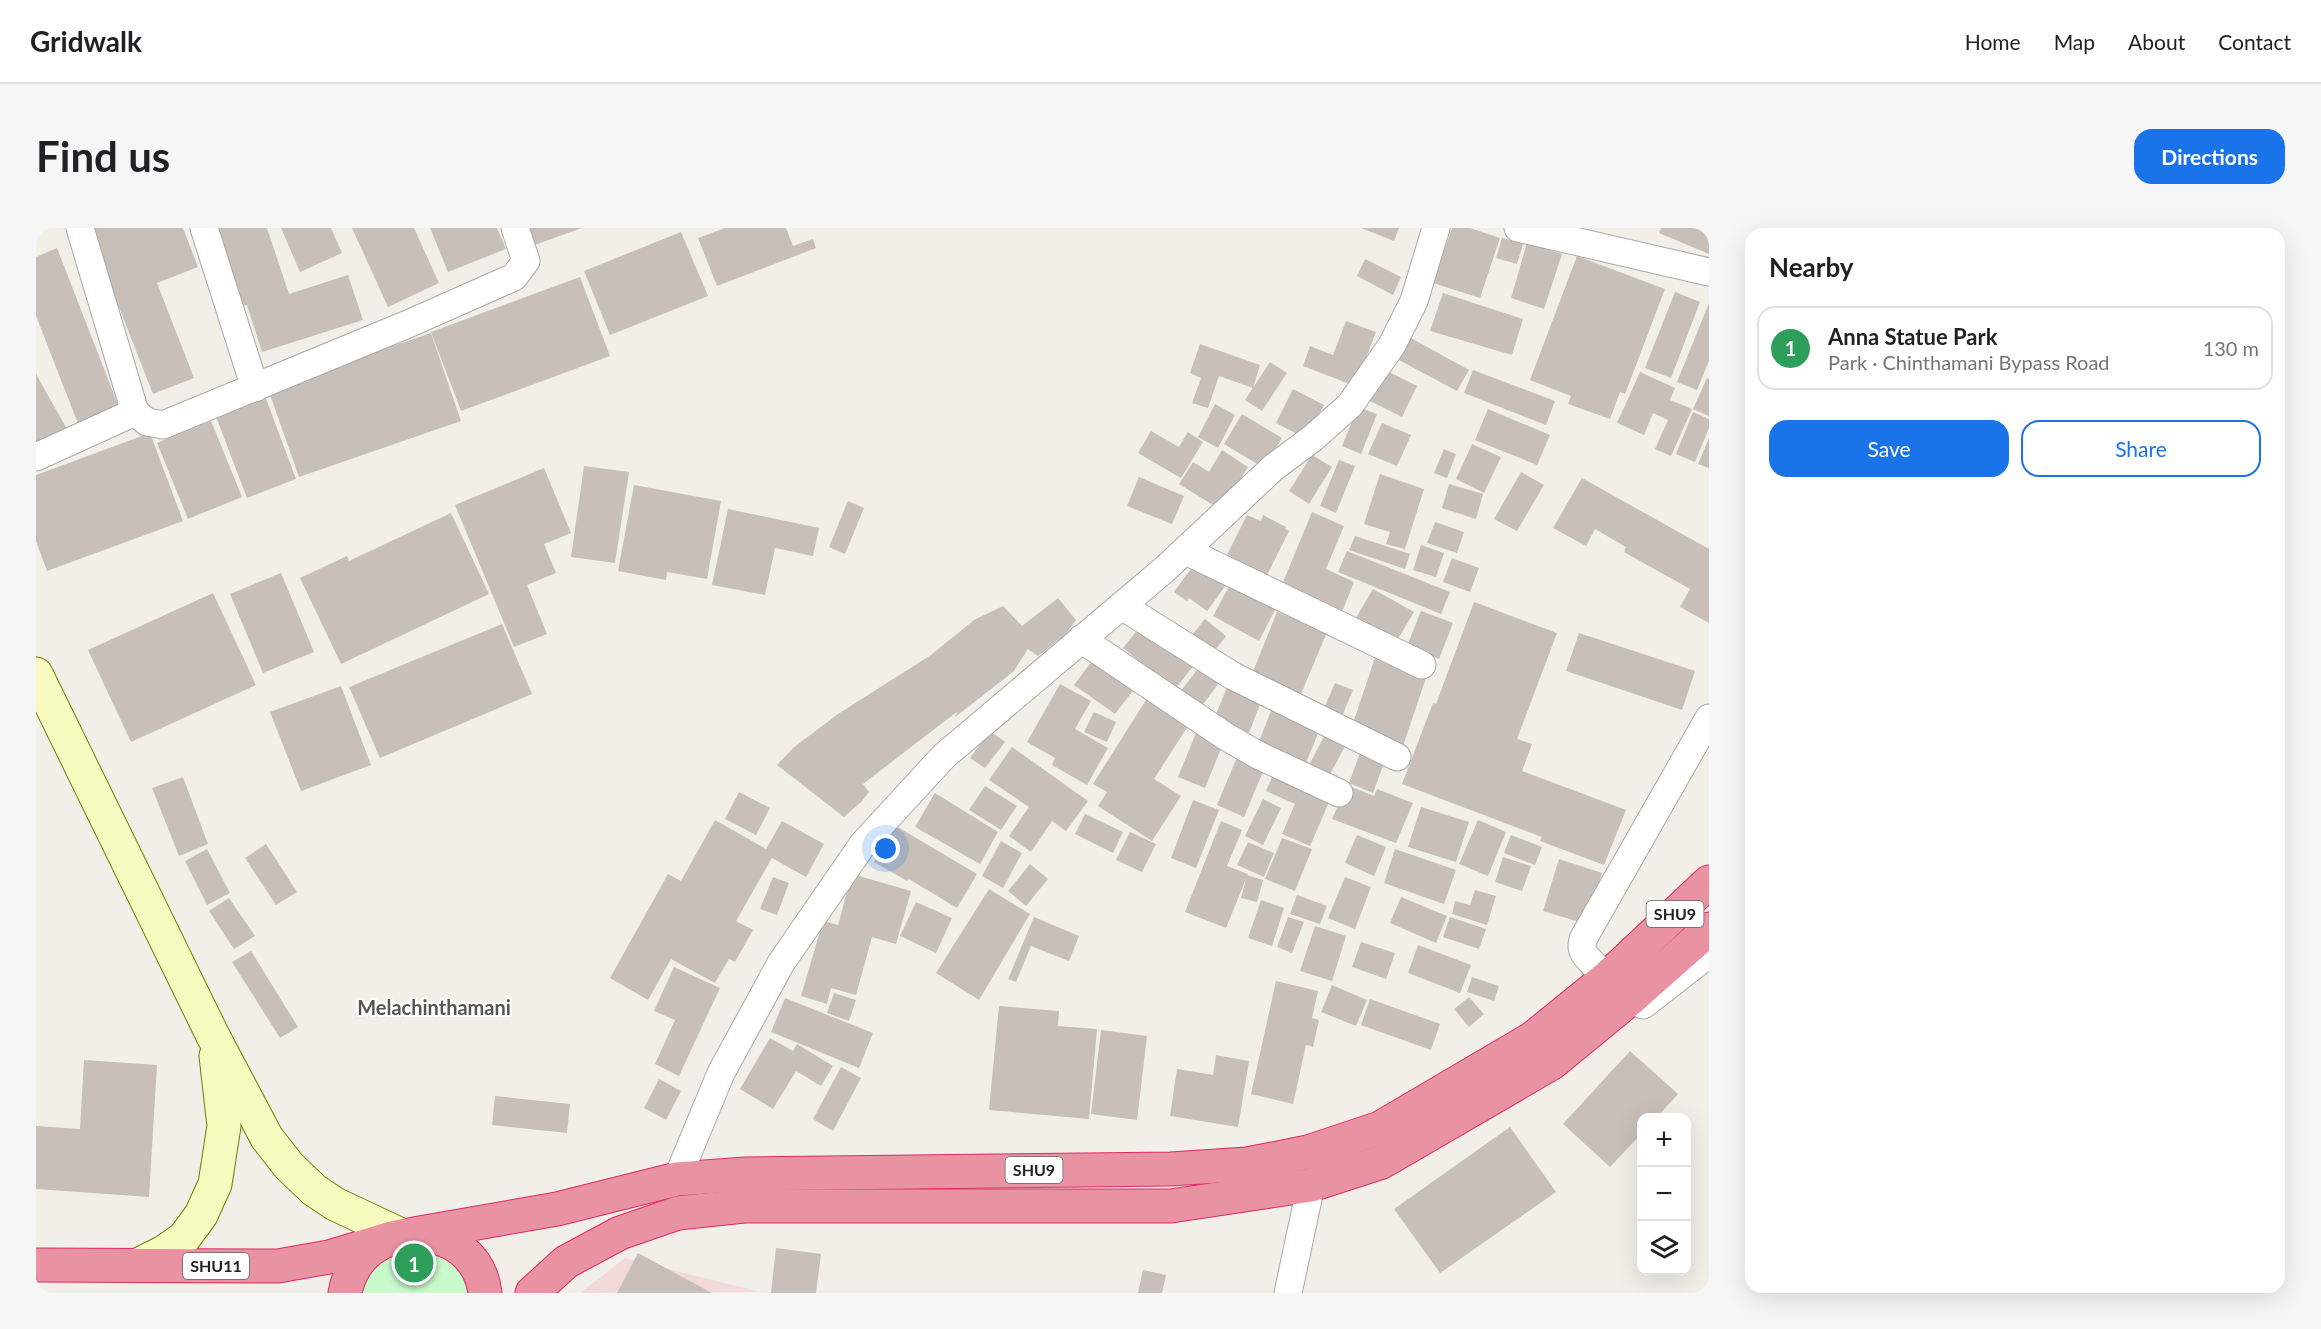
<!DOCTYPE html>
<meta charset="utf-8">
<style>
:root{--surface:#fff;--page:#f6f6f6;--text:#202124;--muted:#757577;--line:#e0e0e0;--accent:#1a73e8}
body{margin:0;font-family:Lato,sans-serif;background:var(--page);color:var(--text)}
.controls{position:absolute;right:18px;bottom:18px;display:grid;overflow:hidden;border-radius:12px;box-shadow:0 6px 24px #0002}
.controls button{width:54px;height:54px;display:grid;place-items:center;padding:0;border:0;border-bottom:2px solid var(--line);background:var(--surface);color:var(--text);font:30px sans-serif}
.you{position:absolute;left:850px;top:621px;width:21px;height:21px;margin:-15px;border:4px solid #fff;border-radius:50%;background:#1a73e8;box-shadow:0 0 0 9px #1a73e833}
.badge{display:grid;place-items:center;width:39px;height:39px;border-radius:50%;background:var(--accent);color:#fff;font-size:20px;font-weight:700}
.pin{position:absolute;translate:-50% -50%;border:3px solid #fff;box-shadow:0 2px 6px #0006}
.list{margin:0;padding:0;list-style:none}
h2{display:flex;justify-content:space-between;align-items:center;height:78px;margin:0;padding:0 24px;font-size:26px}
h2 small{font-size:20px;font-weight:400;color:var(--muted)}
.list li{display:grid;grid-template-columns:39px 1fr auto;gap:18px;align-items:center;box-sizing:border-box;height:84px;margin:0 12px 12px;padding:0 12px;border:2px solid var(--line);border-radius:18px}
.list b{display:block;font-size:22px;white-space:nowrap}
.list p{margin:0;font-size:20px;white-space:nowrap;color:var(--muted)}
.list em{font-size:20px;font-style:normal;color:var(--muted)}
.actions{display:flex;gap:12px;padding:18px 24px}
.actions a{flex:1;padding:14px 0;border:2px solid var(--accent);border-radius:18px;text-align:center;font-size:21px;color:var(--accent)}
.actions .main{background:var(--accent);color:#fff}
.icon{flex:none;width:33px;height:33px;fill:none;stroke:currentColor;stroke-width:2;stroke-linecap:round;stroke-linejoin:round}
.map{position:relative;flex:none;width:1673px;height:1065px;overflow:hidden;border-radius:18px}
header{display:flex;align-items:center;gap:36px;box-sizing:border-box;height:84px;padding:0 30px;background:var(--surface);border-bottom:2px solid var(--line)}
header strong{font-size:28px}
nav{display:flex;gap:33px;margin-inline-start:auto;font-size:21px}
.intro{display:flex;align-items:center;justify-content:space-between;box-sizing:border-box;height:144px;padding:0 36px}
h1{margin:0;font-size:42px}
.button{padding:15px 27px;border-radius:18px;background:var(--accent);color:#fff;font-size:21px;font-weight:700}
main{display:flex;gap:36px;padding:0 36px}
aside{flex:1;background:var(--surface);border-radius:18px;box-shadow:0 6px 24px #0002}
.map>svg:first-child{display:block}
</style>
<header>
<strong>Gridwalk</strong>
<nav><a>Home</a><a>Map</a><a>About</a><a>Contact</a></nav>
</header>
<div class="intro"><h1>Find us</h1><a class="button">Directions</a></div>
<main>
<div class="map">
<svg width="1673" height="1065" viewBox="0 0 1673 1065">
<rect width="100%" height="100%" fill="#f2efe9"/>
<path fill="#f2dad9" d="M 589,1030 L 724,1064 L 544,1065 Z"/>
<path fill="#c8facc" d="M 409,1016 L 444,1065 L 312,1065 L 338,1021 Z"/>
<g fill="#c7bfb8">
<path d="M 52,0 L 147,0 L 162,39 L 121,55 L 158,150 L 117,166 Z"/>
<path d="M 177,0 L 231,0 L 253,66 L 312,47 L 327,92 L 226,124 L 211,77 L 206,78 Z"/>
<path d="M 245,0 L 295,0 L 306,25 L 264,44 Z"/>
<path d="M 316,0 L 378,0 L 403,55 L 352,79 Z"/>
<path d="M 394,0 L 461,0 L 470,21 L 412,44 Z"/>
<path d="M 486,0 L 546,0 L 493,19 Z"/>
<path d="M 689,0 L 750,0 L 757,18 L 777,11 L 780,20 L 681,58 L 662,10 Z"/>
<path d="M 1325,0 L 1363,0 L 1358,13 Z"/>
<path d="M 1416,0 L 1434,0 L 1464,10 L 1444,70 L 1397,55 Z"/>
<path d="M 1625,0 L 1673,0 L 1673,26 L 1623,5 Z"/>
<path d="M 645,4 L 672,68 L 574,107 L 548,43 Z"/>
<path d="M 1466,10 L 1487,16 L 1481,36 L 1460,30 Z"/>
<path d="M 1491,15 L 1526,26 L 1508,81 L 1475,70 Z"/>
<path d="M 21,20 L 84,182 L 43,198 L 0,88 L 0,29 Z"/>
<path d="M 1541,28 L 1629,61 L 1589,166 L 1584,164 L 1574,191 L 1532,176 L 1535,168 L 1494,152 Z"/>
<path d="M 1329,31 L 1365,49 L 1357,67 L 1321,48 Z"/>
<path d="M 544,49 L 574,128 L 425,183 L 395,104 Z"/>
<path d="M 1639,64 L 1664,74 L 1635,150 L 1609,140 Z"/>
<path d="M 1407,65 L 1487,91 L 1476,127 L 1394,103 Z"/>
<path d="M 1673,75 L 1673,133 L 1661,162 L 1641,154 Z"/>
<path d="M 1310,93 L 1340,104 L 1319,158 L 1267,138 L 1274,118 L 1297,127 Z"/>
<path d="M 395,105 L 425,193 L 263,249 L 232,161 Z"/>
<path d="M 1373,109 L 1433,142 L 1421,163 L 1361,131 Z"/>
<path d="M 1164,116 L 1224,137 L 1217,160 L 1183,148 L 1172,180 L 1156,175 L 1165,150 L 1154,145 Z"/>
<path d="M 1234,134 L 1251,145 L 1226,183 L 1209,172 Z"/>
<path d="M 1347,141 L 1381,158 L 1366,189 L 1332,172 Z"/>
<path d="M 1437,142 L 1519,173 L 1510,197 L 1428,165 Z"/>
<path d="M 1604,144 L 1639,160 L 1634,172 L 1656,181 L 1635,228 L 1619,221 L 1632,192 L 1617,185 L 1608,207 L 1581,195 Z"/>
<path d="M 0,146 L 31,201 L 0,218 Z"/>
<path d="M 1671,150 L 1673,151 L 1673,188 L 1657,181 Z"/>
<path d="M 1257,161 L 1288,177 L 1271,211 L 1240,195 Z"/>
<path d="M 229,168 L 260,251 L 211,270 L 179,186 Z"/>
<path d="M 1179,176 L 1199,187 L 1182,220 L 1162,209 Z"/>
<path d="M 1322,179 L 1341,186 L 1325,226 L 1306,218 Z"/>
<path d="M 1452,181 L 1514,207 L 1501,237 L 1439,212 Z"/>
<path d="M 1657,184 L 1673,191 L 1673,200 L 1659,234 L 1640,226 Z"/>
<path d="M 1206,186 L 1246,210 L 1228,240 L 1188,216 Z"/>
<path d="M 175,193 L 206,269 L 152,291 L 121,215 Z"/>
<path d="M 1346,195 L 1375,207 L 1361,238 L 1332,226 Z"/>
<path d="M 1115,203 L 1143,219 L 1152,204 L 1167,214 L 1145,250 L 1102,225 Z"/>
<path d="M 114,205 L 147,293 L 11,343 L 0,313 L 0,247 Z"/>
<path d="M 1673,210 L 1673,240 L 1662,236 Z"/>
<path d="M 1436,216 L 1465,229 L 1448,265 L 1420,251 Z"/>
<path d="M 1408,221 L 1420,226 L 1411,250 L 1398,245 Z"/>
<path d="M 1186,222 L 1212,239 L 1185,282 L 1143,256 L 1157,234 L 1173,244 Z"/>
<path d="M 1276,227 L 1296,239 L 1273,276 L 1253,263 Z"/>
<path d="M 1303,232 L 1319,238 L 1300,285 L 1284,278 Z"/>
<path d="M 548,238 L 593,244 L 579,335 L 535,329 Z"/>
<path d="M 508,240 L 535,305 L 508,316 L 520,345 L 491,357 L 511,406 L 478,419 L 419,277 Z"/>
<path d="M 1485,244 L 1508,257 L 1481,303 L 1458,291 Z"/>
<path d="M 1344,246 L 1388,261 L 1369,321 L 1350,316 L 1354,304 L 1328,296 Z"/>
<path d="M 1103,249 L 1148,268 L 1136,296 L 1091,278 Z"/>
<path d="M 1546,250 L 1673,321 L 1673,395 L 1644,379 L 1654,361 L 1588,324 L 1590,319 L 1559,301 L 1550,318 L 1517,300 Z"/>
<path d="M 1413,256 L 1447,266 L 1440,291 L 1406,280 Z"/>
<path d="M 598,257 L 685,273 L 671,351 L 631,344 L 630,352 L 582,343 Z"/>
<path d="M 812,273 L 828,280 L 809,326 L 793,319 Z"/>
<path d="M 692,281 L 783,300 L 777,328 L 739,320 L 729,367 L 676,357 Z"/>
<path d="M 1276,284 L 1308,298 L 1290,341 L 1318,354 L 1306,384 L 1245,359 Z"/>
<path d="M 415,285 L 453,366 L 305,436 L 264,350 L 311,328 L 313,333 Z"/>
<path d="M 1211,287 L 1225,293 L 1227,287 L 1250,299 L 1249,301 L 1253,303 L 1229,351 L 1189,331 Z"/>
<path d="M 1399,294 L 1428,304 L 1421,325 L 1391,315 Z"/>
<path d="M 1319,308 L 1374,326 L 1369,341 L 1313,322 Z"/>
<path d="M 1385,317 L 1408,325 L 1400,349 L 1377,342 Z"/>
<path d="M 1311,323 L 1414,364 L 1405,386 L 1302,344 Z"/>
<path d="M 1416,330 L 1443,340 L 1434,364 L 1407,354 Z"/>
<path d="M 1162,331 L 1193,353 L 1171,383 L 1153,370 L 1151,373 L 1138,364 Z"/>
<path d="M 245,345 L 278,424 L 227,445 L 194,366 Z"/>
<path d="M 1196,353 L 1241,378 L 1223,413 L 1177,388 Z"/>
<path d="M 1337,361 L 1378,384 L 1359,416 L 1318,393 Z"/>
<path d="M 177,365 L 220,457 L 95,514 L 52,422 Z"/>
<path d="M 1022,370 L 1040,392 L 1030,406 L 1002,428 L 992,421 L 978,443 L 918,490 L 922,483 L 827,556 L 833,564 L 825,574 L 808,589 L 741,537 L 757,520 L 802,486 L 895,427 L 938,392 L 967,378 L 986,398 Z"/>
<path d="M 1438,374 L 1521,405 L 1481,511 L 1496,516 L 1486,543 L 1590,582 L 1568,637 L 1504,613 L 1506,609 L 1366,556 L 1397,475 L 1400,476 Z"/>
<path d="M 1385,383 L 1417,395 L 1403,431 L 1371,418 Z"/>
<path d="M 1241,384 L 1291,404 L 1265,466 L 1216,446 Z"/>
<path d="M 1169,391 L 1190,408 L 1177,425 L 1156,407 Z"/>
<path d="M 1107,395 L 1159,436 L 1139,461 L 1087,420 Z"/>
<path d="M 466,396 L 496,466 L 344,530 L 313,459 Z"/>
<path d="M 1543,405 L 1659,443 L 1646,482 L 1530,443 Z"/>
<path d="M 1061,426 L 1102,456 L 1079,486 L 1038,457 Z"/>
<path d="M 1340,427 L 1392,444 L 1366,521 L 1314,504 Z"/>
<path d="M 1165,437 L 1185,452 L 1165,479 L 1144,464 Z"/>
<path d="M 1299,455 L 1317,462 L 1306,488 L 1288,480 Z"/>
<path d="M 1024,456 L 1055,473 L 1039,501 L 1072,520 L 1051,557 L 1016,537 L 1019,530 L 991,514 Z"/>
<path d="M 1192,457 L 1226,471 L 1213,505 L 1178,491 Z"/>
<path d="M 305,458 L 335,537 L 265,563 L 234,484 Z"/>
<path d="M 1110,472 L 1152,498 L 1118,551 L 1145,568 L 1116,613 L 1062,578 L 1071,564 L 1057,556 Z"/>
<path d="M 1237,478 L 1285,498 L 1270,535 L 1222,516 Z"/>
<path d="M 1058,484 L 1080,494 L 1071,514 L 1048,504 Z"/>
<path d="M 1162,500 L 1189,511 L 1169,560 L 1142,549 Z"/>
<path d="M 1292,501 L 1313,511 L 1292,550 L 1272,539 Z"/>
<path d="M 954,503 L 969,514 L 949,540 L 934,530 Z"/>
<path d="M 1327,517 L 1351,527 L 1337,565 L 1313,555 Z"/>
<path d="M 976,519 L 1052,573 L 1030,603 L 1016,593 L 995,624 L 973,608 L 993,579 L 953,552 Z"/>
<path d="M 1202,527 L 1229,539 L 1208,589 L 1181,577 Z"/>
<path d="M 1240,540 L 1297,565 L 1274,618 L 1246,606 L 1259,576 L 1230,563 Z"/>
<path d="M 147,549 L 172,616 L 143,628 L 116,560 Z"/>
<path d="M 1311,557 L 1338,568 L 1341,561 L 1377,575 L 1360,615 L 1296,591 Z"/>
<path d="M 949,558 L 981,578 L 965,602 L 933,582 Z"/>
<path d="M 703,564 L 734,580 L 720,607 L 689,591 Z"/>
<path d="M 899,565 L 962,604 L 944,636 L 879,599 Z"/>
<path d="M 1227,571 L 1245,580 L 1227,617 L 1209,608 Z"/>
<path d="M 1157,572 L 1183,582 L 1160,640 L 1135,630 Z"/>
<path d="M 1385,579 L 1433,594 L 1420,634 L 1372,619 Z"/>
<path d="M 1049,586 L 1087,604 L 1077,625 L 1039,606 Z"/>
<path d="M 679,592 L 730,621 L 746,593 L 788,616 L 770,649 L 736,630 L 700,693 L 717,702 L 699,734 L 693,731 L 679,755 L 635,731 L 612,772 L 574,750 L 632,646 L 645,653 Z"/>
<path d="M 1442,592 L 1470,604 L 1452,648 L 1423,636 Z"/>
<path d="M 1185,593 L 1206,602 L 1191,638 L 1212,646 L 1190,700 L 1149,684 Z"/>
<path d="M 860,598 L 941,646 L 921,680 L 873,651 L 871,653 L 838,634 Z"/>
<path d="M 1094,604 L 1120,616 L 1106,644 L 1080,632 Z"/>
<path d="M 1321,607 L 1350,619 L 1338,648 L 1309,635 Z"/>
<path d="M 1475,607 L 1506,619 L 1499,637 L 1468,625 Z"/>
<path d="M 1246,610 L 1276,621 L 1259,663 L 1229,651 Z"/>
<path d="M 965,613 L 986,625 L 967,660 L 946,648 Z"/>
<path d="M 1212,614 L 1238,625 L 1228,649 L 1201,637 Z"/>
<path d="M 230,616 L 261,664 L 240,677 L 209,630 Z"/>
<path d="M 171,621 L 194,665 L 171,677 L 149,633 Z"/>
<path d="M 1359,621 L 1420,642 L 1408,676 L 1348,655 Z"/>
<path d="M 1467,629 L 1495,638 L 1486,663 L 1459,654 Z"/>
<path d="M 1523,631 L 1566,645 L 1550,696 L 1507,683 Z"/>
<path d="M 994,636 L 1012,651 L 990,678 L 972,663 Z"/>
<path d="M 816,646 L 875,663 L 860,716 L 836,709 L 820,767 L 795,760 L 791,776 L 765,768 L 787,693 L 802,697 Z"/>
<path d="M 1211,647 L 1227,652 L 1221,674 L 1205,670 Z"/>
<path d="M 737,649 L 753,655 L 741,687 L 724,681 Z"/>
<path d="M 1309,649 L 1335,659 L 1319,701 L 1292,690 Z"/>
<path d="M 953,661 L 994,686 L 943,772 L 900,745 Z"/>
<path d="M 1439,662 L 1460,668 L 1451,697 L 1416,686 L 1419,673 L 1434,677 Z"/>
<path d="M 1261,667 L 1291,678 L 1284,696 L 1254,686 Z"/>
<path d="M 1365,669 L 1411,688 L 1400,715 L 1354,695 Z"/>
<path d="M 193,670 L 219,708 L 198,721 L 173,683 Z"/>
<path d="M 1225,672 L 1248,680 L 1236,718 L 1212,710 Z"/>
<path d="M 880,674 L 916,690 L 900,725 L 864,708 Z"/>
<path d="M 998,689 L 1043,708 L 1033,733 L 995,718 L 980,754 L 972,751 Z"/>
<path d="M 1252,689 L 1268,694 L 1256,725 L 1241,719 Z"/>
<path d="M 1414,689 L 1450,701 L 1443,721 L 1407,709 Z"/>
<path d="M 1279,698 L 1310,708 L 1296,753 L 1264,743 Z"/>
<path d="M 1325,714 L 1359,725 L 1350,751 L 1316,739 Z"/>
<path d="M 1382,717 L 1435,737 L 1424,765 L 1372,745 Z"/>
<path d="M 215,723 L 262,799 L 244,810 L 196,734 Z"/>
<path d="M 638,739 L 684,760 L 643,848 L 619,836 L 639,792 L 618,783 Z"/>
<path d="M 1436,749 L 1463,758 L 1458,773 L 1431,764 Z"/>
<path d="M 1240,753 L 1282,763 L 1276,790 L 1283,792 L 1277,819 L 1270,817 L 1257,876 L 1215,866 Z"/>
<path d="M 1296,757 L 1331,772 L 1320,798 L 1285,784 Z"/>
<path d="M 798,765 L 820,772 L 813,793 L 791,785 Z"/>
<path d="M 1433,769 L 1448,786 L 1433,799 L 1418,781 Z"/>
<path d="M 749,770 L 837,805 L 823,840 L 735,804 Z"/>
<path d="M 1334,771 L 1404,796 L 1395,822 L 1325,797 Z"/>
<path d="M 963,778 L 1023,783 L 1022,798 L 1061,801 L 1053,891 L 953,882 Z"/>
<path d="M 1065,802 L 1111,808 L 1101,892 L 1055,886 Z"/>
<path d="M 734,810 L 757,823 L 761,816 L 797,838 L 785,858 L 760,843 L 737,881 L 704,861 Z"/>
<path d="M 1594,823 L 1642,866 L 1620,890 L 1606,890 L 1606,905 L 1574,939 L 1527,896 Z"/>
<path d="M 1180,827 L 1213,833 L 1202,899 L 1134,888 L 1141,841 L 1177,847 Z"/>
<path d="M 48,832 L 121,837 L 113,969 L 0,961 L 0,898 L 44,901 Z"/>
<path d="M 805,839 L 825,850 L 797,903 L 777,891 Z"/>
<path d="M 623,851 L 645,863 L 630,892 L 608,880 Z"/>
<path d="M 459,868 L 534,876 L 531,905 L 456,897 Z"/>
<path d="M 1474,899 L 1520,964 L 1404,1045 L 1358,981 Z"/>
<path d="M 740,1020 L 785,1026 L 780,1065 L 735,1065 Z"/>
<path d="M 602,1025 L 676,1065 L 581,1065 Z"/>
<path d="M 1107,1042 L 1130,1047 L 1126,1065 L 1102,1065 Z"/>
</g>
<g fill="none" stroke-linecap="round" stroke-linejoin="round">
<defs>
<g id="street">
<path d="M 44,0 L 99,184 L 111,194 L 127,197 L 372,96 L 478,49 L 490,33 L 479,0"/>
<path d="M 168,0 L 219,160"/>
<path d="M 1482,0 L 1673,44"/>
<path d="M 0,229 L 99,184"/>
<path d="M 1150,323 L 1386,437"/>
<path d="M 1086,378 L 1197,448 L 1361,529"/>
<path d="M 1045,411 L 1189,508 L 1222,527 L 1303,565"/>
<path d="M 1673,490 L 1547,711 C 1546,716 1545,720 1548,725 C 1555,736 1595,773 1607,777 L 1673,726"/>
<path d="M 641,951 L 685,845 L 745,735 L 827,616 L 908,528 L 1129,341 L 1238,239 L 1277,210 L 1314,177 L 1356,117 L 1378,73 L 1400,0"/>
<path d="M 1252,1065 L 1275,957"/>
</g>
<g id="secondary">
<path d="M 0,446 L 177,808 L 231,910 L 253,938 L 278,962 L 299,976 L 365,1007"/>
<path d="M 102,1037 L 128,1024 L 148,1010 L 165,987 L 179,956 L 188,898 L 180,828"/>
</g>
<g id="highway">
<path d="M 378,1006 L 521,981 L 641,951 L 710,946 L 1135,941 L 1211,936 L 1272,924 L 1344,900 L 1497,810 L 1572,749 L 1673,654"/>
<path d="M 0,1037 L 242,1038 L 293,1029 L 356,1010"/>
<path d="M 309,1065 C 323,986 440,989 449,1065"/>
<path d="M 496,1065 L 530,1034 L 584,1005 L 642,985 L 708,978 L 1135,978 L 1275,957 L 1346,934 L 1516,835 L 1595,770 L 1673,701"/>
</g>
</defs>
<use href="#street" stroke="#a9a9a9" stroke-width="29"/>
<use href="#secondary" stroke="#707d05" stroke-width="35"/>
<use href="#highway" stroke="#dc2a67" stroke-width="35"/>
<use href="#street" stroke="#fff" stroke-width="27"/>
<use href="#secondary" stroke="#f7fabf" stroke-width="33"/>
<use href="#highway" stroke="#e892a2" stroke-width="33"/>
</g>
<g text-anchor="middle" stroke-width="4.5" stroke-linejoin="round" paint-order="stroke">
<g fill="#fff" stroke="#646464" stroke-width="1.5">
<rect x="1610.5" y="673" width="57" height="26" rx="4.5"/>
<rect x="969.5" y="929" width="57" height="26" rx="4.5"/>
<rect x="147" y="1025" width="66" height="26" rx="4.5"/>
</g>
<g font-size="16" font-weight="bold" fill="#222">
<text x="1639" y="692">SHU9</text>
<text x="998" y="948">SHU9</text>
<text x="180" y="1044">SHU11</text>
</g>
<g font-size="20" font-weight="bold" fill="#555" stroke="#fff">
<text x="398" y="787">Melachinthamani</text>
</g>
</g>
</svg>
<div class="controls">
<button>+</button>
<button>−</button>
<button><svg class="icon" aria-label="layers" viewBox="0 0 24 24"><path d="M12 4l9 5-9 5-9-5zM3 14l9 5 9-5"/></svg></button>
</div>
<div class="you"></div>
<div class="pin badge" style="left:378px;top:1035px;background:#2e9e5b">1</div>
</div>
<aside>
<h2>Nearby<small></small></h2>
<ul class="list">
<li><span class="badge" style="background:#2e9e5b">1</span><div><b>Anna Statue Park</b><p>Park · Chinthamani Bypass Road</p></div><em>130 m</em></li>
</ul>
<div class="actions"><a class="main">Save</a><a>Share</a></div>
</aside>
</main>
